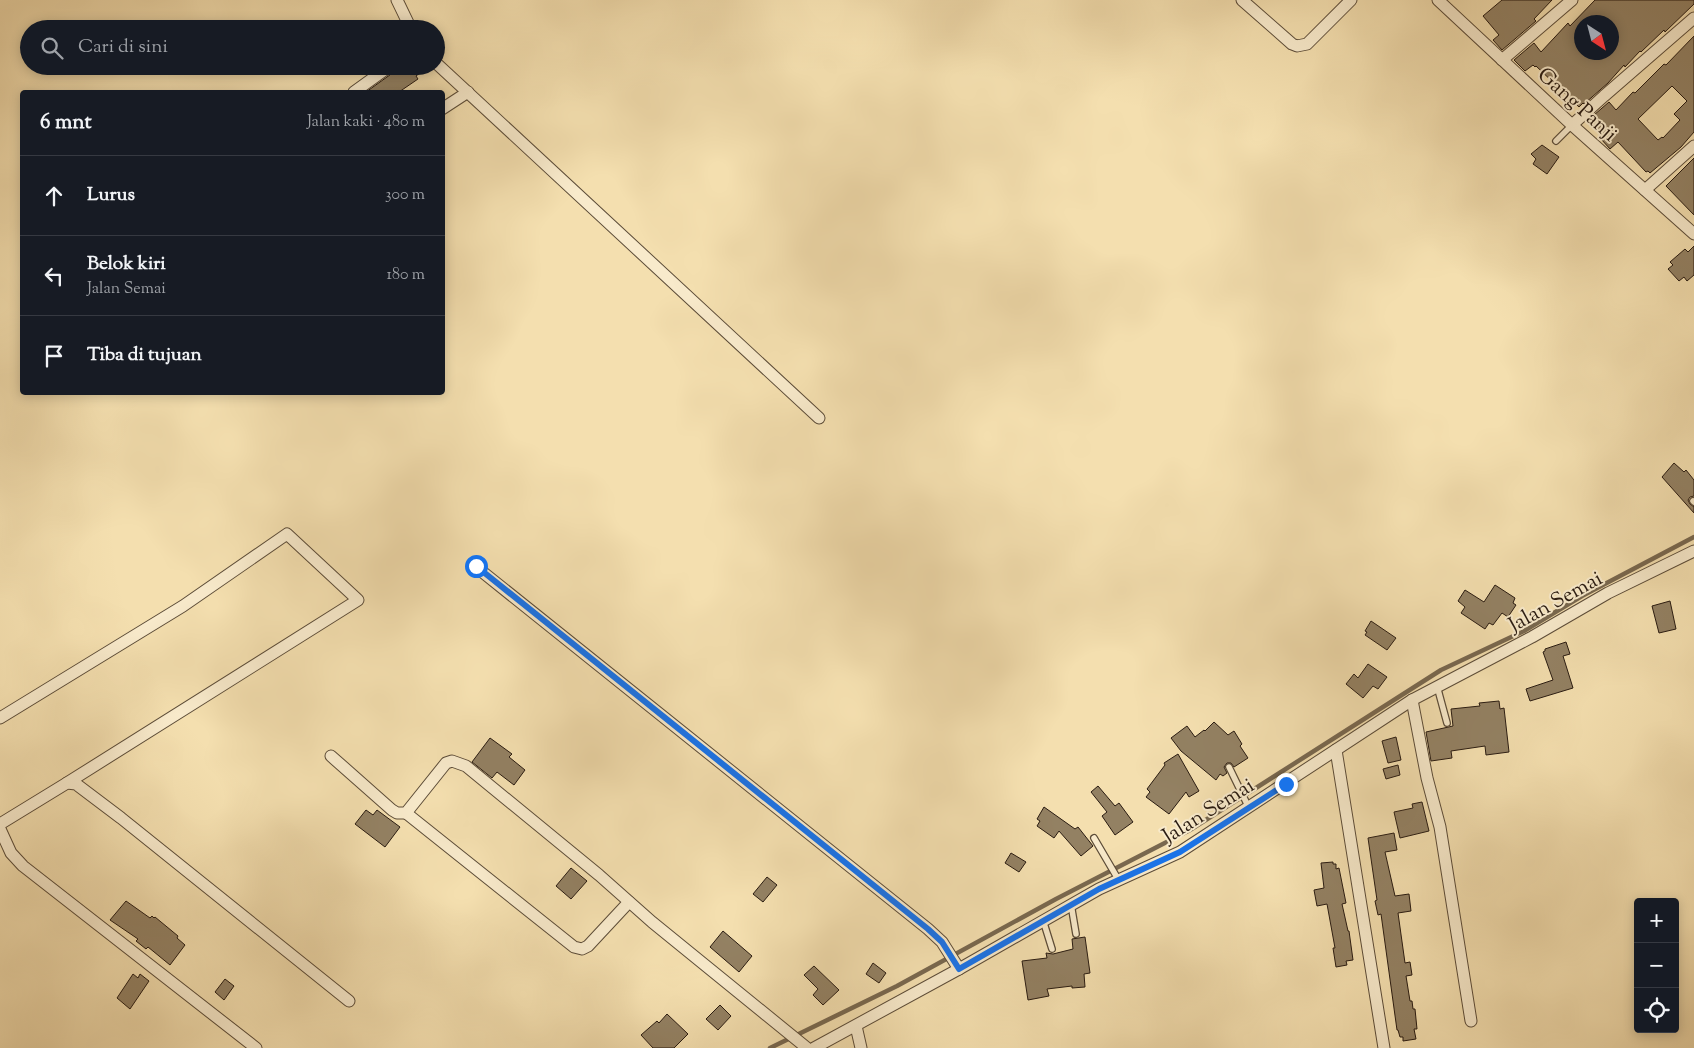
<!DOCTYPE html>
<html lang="id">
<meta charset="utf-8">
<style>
:root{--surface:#171b24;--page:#20242c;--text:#f1f3f6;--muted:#9ea1a6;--line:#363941}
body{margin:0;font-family:"Sorts Mill Goudy",serif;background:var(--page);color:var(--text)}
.controls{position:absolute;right:15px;bottom:15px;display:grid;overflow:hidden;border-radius:5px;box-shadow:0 2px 12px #0003}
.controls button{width:45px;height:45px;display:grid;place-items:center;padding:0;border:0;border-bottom:1px solid var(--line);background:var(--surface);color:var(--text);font:25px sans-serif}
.compass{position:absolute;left:1574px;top:15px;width:45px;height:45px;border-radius:50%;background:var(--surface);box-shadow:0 2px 12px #0003;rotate:144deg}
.stop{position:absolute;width:15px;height:15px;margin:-11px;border:4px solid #1a73e8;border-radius:50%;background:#fff}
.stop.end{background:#1a73e8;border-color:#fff;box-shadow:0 1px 5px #0008}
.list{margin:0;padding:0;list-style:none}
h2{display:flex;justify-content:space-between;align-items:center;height:65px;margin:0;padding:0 20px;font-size:21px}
h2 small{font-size:16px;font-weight:400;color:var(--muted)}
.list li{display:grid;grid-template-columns:32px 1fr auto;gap:15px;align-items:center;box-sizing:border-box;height:80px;padding:0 20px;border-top:1px solid var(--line)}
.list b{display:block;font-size:19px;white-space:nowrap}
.list p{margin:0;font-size:16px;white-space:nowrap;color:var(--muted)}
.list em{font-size:16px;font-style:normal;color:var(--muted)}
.icon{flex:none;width:28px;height:28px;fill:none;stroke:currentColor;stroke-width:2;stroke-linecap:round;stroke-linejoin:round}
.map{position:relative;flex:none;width:1694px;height:1048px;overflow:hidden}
.search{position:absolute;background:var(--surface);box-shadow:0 2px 12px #0003;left:20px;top:20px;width:425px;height:55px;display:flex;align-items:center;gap:12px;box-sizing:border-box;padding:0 18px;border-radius:28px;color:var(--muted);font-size:19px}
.panel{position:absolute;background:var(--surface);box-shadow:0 2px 12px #0003;left:20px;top:90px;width:425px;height:305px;border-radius:5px}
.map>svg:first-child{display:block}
</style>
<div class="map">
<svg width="1694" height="1048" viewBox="0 0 1694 1048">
<rect width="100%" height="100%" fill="#f4dfaf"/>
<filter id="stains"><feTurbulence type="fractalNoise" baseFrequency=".004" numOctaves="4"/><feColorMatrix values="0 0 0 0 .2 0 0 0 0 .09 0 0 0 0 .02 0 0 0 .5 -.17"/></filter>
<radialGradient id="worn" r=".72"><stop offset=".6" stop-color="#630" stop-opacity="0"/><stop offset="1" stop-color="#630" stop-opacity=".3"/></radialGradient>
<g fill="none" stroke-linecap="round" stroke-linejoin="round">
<path stroke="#79684f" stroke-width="4.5" d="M 770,1048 L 897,986 L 1056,899 L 1190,830 L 1441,670 L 1524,631 L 1582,596 L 1694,537"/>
</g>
<g fill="#938163" stroke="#291b11" fill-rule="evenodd">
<path d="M 1502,0 L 1552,0 L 1534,19 L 1536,21 L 1502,50 L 1493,40 L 1499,35 L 1483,16 Z"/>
<path d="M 1595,0 L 1694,0 L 1694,4 L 1665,32 L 1664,30 L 1641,52 L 1640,51 L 1625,67 L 1624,65 L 1608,83 L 1584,104 L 1583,103 L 1579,107 L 1536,66 L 1535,67 L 1533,65 L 1525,71 L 1514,60 L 1534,43 L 1541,52 L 1568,23 L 1570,26 ZM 1582,22 L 1612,22 L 1612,52 L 1582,52 Z"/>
<path d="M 1694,36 L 1694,132 L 1681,147 L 1650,173 L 1648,171 L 1646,172 L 1618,142 L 1610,149 L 1601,139 L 1604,136 L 1592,123 L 1597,118 L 1594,115 L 1609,102 L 1616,110 L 1633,92 L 1635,93 L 1664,64 L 1666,65 ZM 1672,86 L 1687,101 L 1674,114 L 1680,120 L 1663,138 L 1662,137 L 1658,140 L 1638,119 Z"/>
<path d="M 397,66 L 415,66 L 420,73 L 416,76 L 418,79 L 399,92 L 366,92 L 394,72 Z"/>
<path d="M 1542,145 L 1559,157 L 1547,174 L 1533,164 L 1536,159 L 1531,154 Z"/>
<path d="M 1694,158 L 1694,215 L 1666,186 Z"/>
<path d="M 1694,246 L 1694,275 L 1687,281 L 1684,277 L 1679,281 L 1668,269 L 1673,265 L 1670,262 L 1685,249 L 1688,252 Z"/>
<path d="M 1674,463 L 1684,472 L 1686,470 L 1694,480 L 1694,496 L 1690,497 L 1688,500 L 1690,504 L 1694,507 L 1694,513 L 1662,477 Z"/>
<path d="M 1495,585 L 1515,598 L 1513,603 L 1516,605 L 1508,617 L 1502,613 L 1493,625 L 1489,623 L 1485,629 L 1461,613 L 1465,607 L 1458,601 L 1465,590 L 1484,602 Z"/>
<path d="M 1670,601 L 1676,629 L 1659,633 L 1652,606 Z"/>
<path d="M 1371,621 L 1396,638 L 1387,650 L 1365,635 L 1367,632 L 1365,631 Z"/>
<path d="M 1566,642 L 1570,654 L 1563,656 L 1573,688 L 1530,701 L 1526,689 L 1553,680 L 1543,652 L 1545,651 L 1545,649 Z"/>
<path d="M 1368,664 L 1387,677 L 1378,689 L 1373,686 L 1363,698 L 1346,684 L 1354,674 L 1358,678 Z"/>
<path d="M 1499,701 L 1500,709 L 1504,708 L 1509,752 L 1486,755 L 1485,746 L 1451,751 L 1452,758 L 1431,761 L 1426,732 L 1453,726 L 1451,709 L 1480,706 L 1479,703 Z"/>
<path d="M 1214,722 L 1228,735 L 1234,731 L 1242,744 L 1240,746 L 1248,758 L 1234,767 L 1231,763 L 1227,763 L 1224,767 L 1227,773 L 1223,776 L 1220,774 L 1216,780 L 1181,751 L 1171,738 L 1187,726 L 1195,737 L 1204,730 L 1205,731 Z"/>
<path d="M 1396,737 L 1401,760 L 1388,763 L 1382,741 Z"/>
<path d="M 490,738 L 512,754 L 509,757 L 525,770 L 514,785 L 497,772 L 492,778 L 472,762 Z"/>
<path d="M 1178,754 L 1199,791 L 1189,797 L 1186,792 L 1169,814 L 1146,797 L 1150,792 L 1147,789 L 1165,765 L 1164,763 Z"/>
<path d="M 1398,765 L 1400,775 L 1386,779 L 1383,769 Z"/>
<path d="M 1098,786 L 1115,806 L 1119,803 L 1133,822 L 1115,835 L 1102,816 L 1107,812 L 1091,792 Z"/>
<path d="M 1422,802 L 1429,831 L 1400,838 L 1394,812 L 1413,808 L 1412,804 Z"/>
<path d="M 1044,807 L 1075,829 L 1078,827 L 1093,846 L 1081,856 L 1059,831 L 1054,838 L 1037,826 L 1040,821 L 1037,819 Z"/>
<path d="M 366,810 L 373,815 L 377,810 L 400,827 L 385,847 L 355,824 Z"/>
<path d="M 1394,833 L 1397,850 L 1385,852 L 1395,896 L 1409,894 L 1411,911 L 1398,913 L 1405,963 L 1410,962 L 1412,975 L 1406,976 L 1410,1001 L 1412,1001 L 1413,1009 L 1415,1009 L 1417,1029 L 1414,1029 L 1416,1039 L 1403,1041 L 1403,1037 L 1400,1037 L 1398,1030 L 1397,1030 L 1381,914 L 1378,915 L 1375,901 L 1377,900 L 1368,838 Z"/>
<path d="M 1011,853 L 1026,862 L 1019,872 L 1005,863 Z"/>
<path d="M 1333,862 L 1333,864 L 1336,864 L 1336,869 L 1339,868 L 1346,903 L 1342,904 L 1348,931 L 1349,931 L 1353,960 L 1346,961 L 1347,965 L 1336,967 L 1333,948 L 1335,948 L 1327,904 L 1317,906 L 1314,890 L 1324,888 L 1321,863 Z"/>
<path d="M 571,868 L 587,881 L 571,899 L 556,886 Z"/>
<path d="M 767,877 L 777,885 L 763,902 L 753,894 Z"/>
<path d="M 126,901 L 150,918 L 152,916 L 154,918 L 155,917 L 178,936 L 177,938 L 185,945 L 170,965 L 148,947 L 146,949 L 136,941 L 138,939 L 110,920 Z"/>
<path d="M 723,931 L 752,956 L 739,972 L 710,947 Z"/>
<path d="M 1085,937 L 1090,973 L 1084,974 L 1085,987 L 1072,988 L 1072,986 L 1047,989 L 1049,996 L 1028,1000 L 1022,961 L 1047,958 L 1046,953 L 1053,954 L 1073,949 L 1072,939 Z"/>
<path d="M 873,963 L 886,973 L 879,983 L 866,974 Z"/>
<path d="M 814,966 L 839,990 L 823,1005 L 813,995 L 818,989 L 804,975 Z"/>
<path d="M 133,974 L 138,978 L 140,974 L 149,981 L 130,1009 L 117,998 Z"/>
<path d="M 225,979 L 234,986 L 224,1000 L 215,992 Z"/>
<path d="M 720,1005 L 731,1016 L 718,1030 L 706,1019 Z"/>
<path d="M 667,1014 L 688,1034 L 674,1048 L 653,1048 L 641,1035 L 657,1021 L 659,1023 Z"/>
</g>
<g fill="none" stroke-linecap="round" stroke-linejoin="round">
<defs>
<g id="service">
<path d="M 1556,141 L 1572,125"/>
<path d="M 1693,501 L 1694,502"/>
<path d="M 1437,686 L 1447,723"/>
<path d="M 1229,767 L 1249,808"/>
<path d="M 1094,838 L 1118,879"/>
<path d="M 1071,904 L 1076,934"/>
<path d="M 1043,920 L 1052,949"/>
</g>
<g id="minor">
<path d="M 397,0 L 411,29"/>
<path d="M 1242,0 L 1292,44 L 1297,46 L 1307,44 L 1351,0"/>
<path d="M 1438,0 L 1572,125 L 1694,234"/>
<path d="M 1502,60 L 1572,0"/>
<path d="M 436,63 L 819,418"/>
<path d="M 354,92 L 390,66"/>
<path d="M 442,109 L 468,92"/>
<path d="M 1572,125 L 1604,96 L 1694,18"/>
<path d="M 1645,190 L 1694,146"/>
<path d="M 475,566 L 928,929 L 942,942 L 959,969"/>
<path d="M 1412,700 L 1427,778 L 1440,827 L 1471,1021"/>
<path d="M 0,718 L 183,606 L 287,534 L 358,600 L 67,783"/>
<path d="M 1336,750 L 1384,1048"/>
<path d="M 331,756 L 392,810 L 397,813 L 406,813 L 446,763 L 452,761 L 466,766 L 599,875 L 652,922 L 807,1048"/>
<path d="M 406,813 L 574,947 L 582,949 L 588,946 L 629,902"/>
<path d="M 0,824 L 67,783 L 76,784 L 121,818 L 349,1001"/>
<path d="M 0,829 L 11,853 L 23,866 L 256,1048"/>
<path d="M 856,1026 L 861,1048"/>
<path d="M 814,1048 L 959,969 L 1099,889 L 1180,852 L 1412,700 L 1532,637 L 1608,593 L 1694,551"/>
</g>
</defs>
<use href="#service" stroke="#5c4c38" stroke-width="8"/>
<use href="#minor" stroke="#5c4c38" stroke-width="13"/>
<use href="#service" stroke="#f8eacb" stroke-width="5.5"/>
<use href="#minor" stroke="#f8eacb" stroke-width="11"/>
</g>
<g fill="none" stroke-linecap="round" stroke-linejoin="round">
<path stroke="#1a73e8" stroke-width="6" d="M 476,566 L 928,929 L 942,942 L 959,969 L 1099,889 L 1180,852 L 1286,784"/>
</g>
<g text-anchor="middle" stroke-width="4" stroke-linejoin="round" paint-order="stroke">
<g font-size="21" fill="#291b11" stroke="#f8eacb">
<text transform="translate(1578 104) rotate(42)" y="7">Gang Panji</text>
<text transform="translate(1555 601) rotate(-29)" y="7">Jalan Semai</text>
<text transform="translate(1208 810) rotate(-32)" y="7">Jalan Semai</text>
</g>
</g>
<rect width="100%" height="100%" filter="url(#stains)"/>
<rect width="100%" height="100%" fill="url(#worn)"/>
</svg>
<div class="controls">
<button>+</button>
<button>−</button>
<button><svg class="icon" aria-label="locate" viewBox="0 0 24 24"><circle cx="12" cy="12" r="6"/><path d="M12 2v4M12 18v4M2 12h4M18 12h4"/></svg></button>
</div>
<svg class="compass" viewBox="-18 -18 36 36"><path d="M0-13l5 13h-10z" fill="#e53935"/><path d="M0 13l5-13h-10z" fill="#9ea1a6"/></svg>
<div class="stop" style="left:476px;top:566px"></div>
<div class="stop end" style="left:1286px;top:784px"></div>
<div class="search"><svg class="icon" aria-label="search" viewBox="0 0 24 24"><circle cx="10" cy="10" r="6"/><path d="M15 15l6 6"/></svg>Cari di sini</div>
<section class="panel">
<h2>6 mnt<small>Jalan kaki · 480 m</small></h2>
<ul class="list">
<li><svg class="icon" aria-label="ahead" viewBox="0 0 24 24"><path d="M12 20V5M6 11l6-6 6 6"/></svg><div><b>Lurus</b></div><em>300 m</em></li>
<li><svg class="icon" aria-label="left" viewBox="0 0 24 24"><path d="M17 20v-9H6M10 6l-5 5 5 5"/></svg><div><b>Belok kiri</b><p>Jalan Semai</p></div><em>180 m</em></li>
<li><svg class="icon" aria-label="arrive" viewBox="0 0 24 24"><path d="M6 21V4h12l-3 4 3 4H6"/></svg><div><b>Tiba di tujuan</b></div></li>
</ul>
</section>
</div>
